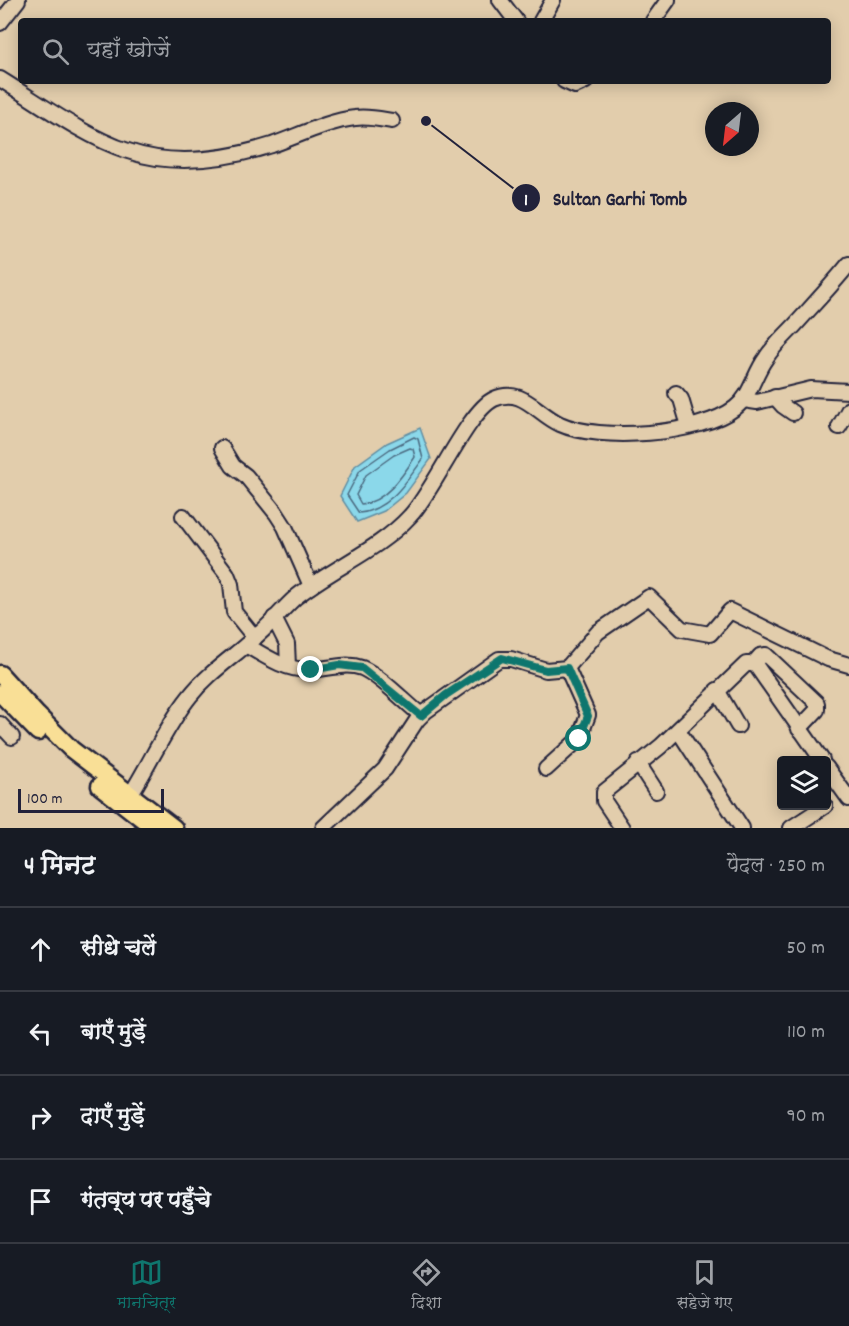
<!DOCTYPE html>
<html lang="hi">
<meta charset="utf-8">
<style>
:root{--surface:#171b24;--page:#242831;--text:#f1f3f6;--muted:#9ea1a6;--line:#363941;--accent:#0f766e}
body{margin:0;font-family:Dekko,"Playpen Sans Deva",sans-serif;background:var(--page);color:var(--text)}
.controls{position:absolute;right:18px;bottom:18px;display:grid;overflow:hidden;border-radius:6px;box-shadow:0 3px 15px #0003}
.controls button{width:54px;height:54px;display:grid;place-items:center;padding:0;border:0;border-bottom:2px solid var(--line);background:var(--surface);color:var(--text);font:30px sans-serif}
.compass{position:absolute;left:705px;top:102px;width:54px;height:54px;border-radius:50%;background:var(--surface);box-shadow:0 3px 15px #0003;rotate:208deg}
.scale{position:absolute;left:18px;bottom:15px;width:146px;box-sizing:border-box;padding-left:6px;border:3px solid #22223b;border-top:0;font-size:16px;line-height:21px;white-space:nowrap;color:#22223b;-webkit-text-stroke:4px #e2cdac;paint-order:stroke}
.stop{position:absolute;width:18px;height:18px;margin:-14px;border:4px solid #0f766e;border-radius:50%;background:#fff}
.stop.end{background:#0f766e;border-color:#fff;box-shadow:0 2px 6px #0008}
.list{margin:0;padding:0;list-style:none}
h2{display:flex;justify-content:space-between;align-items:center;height:78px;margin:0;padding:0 24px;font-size:26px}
h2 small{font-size:20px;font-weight:400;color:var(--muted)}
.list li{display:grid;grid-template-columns:39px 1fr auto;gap:18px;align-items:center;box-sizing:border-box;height:84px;padding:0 24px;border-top:2px solid var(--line)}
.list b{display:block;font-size:22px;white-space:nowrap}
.list em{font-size:20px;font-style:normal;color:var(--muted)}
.icon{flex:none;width:33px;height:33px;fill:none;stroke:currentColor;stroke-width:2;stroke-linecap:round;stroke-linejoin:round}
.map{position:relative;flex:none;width:849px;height:828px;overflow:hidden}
.search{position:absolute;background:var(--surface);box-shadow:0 3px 15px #0003;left:18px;right:18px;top:18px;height:66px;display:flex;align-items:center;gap:15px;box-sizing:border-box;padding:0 21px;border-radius:6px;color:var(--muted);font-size:22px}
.sheet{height:414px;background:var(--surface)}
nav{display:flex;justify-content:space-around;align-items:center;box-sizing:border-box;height:84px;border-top:2px solid var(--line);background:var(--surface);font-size:16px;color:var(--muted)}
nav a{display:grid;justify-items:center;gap:3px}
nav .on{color:var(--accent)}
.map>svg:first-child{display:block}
</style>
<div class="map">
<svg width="849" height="828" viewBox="0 0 849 828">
<rect width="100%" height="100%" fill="#e2cdac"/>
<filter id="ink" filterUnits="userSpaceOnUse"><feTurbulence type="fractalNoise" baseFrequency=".0167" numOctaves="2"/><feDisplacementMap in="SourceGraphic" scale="12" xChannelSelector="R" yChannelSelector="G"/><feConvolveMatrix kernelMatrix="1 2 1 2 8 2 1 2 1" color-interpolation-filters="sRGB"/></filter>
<g filter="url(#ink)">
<path fill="#8bd8ea" stroke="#618fa4" stroke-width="1.5" d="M 420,428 L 431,459 L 406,493 L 384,511 L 357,522 L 340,496 L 355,466 L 387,443 Z"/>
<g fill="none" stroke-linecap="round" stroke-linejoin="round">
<g stroke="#4c6b81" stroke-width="1.5">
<path d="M 414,437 L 418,439 L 423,459 C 407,481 388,511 359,513 L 347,495 L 360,470 L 390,449 Z"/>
<path d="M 410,448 L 413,449 L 415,457 C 403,475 385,503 361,504 L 356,495 L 366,475 L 394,455 Z"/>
</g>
<defs>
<g id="minor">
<path d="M 500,0 L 516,21"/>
<path d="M 541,21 L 553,0"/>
<path d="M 653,21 L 668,0"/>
<path d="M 0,23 L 18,0"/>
<path d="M 0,79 C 39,103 85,137 128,151 C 174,167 227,159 272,145 C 298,136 328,121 355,118 C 367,116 380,119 392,121"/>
<path d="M 564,81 L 575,86 L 586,81"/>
<path d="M 676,393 L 681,399 L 689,426"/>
<path d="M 775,397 L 783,406 L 793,413"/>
<path d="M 744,400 L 757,402 L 811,389 L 849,391"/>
<path d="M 839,427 L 849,409"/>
<path d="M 222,448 L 233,466 L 246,476 L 276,513 L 285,527 L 311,586"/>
<path d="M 183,516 L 227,574 L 231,584 L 234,612 L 255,638"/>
<path d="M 274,618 L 287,644 L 288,666"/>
<path d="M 246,645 C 266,657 287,671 311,670 C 328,669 345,662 362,668 C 379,675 406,703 421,715"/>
<path d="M 753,664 L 760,656 L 766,655 L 817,703 L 817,710 L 799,729"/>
<path d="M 717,690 L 738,726"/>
<path d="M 0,724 L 12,737"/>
<path d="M 678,730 L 742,828"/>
<path d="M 638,763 L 656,791"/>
<path d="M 826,767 L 849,799"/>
<path d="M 546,769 L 579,739 L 588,715 L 567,668 L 598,632 L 649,597 L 682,629 L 710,634 L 730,611 L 828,659 L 849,665"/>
<path d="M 125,803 C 148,769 165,727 190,696 C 208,673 232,658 253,639 C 269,627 281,610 296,597 C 332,568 379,550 410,516 C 434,491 468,411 494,399 C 522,386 537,414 560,424 C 599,442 700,435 735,408 C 751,396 754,374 766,358 C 774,345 786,335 796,324 C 814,304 832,285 849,264"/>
<path d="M 323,828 L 385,769 L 417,720 L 426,711 L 499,659 L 511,659 L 546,670 L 567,668"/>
<path d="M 622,828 L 604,801 L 604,792 L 661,746 L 746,664 L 753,664 L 757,667 L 822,760"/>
<path d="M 791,828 L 825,806"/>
</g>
<g id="major">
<path d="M 0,674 L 37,715 L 71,749 L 174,828"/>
<path d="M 0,693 L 38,732"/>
<path d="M 100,786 L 154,828"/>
</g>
</defs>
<use href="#minor" stroke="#22223b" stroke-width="18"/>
<use href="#major" stroke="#22223b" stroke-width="21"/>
<use href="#minor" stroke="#e2cdac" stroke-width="14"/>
<use href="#major" stroke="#f9df96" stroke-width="16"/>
</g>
</g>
<g fill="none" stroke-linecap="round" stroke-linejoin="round" filter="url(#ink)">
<path stroke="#0f766e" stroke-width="8" d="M 311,670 L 339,665 L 362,668 L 421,716 L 446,695 L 502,658 L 546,670 L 567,668 L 588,716 L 579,739"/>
</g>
<path fill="none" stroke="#22223b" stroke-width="2" d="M426 121L526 198"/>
<g fill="#22223b" stroke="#e2cdac" stroke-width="2">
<circle cx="426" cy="121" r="6"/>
<circle cx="526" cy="198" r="15"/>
</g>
<g font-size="18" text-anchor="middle" font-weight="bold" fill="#fff">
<text x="526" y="205">1</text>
</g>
<g font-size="20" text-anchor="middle" font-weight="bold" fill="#22223b" stroke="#e2cdac" stroke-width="4.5" stroke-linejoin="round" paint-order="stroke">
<text x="620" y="205">Sultan Garhi Tomb</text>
</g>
</svg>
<div class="controls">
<button><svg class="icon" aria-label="layers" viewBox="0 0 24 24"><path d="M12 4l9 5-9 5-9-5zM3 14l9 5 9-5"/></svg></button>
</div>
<svg class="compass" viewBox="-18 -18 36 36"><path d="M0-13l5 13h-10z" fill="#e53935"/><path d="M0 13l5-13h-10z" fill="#9ea1a6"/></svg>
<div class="scale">100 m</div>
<div class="stop" style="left:579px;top:739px"></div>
<div class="stop end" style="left:311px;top:670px"></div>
<div class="search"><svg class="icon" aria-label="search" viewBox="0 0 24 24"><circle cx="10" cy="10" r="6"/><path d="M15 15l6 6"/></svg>यहाँ खोजें</div>
</div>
<section class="sheet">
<h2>4 मिनट<small>पैदल · 250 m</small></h2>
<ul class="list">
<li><svg class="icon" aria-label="ahead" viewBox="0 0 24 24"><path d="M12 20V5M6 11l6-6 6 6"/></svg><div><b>सीधे चलें</b></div><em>50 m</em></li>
<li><svg class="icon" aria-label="left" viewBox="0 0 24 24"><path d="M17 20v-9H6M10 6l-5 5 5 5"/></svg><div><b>बाएँ मुड़ें</b></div><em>110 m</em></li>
<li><svg class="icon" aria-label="right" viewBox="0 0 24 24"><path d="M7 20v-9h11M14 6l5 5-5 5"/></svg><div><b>दाएँ मुड़ें</b></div><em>90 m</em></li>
<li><svg class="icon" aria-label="arrive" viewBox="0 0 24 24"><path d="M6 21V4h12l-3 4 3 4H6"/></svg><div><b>गंतव्य पर पहुँचे</b></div></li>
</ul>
</section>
<nav>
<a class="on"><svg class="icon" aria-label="map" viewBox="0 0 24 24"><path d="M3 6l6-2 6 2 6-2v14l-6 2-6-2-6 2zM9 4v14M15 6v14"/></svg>मानचित्र</a>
<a><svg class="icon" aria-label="directions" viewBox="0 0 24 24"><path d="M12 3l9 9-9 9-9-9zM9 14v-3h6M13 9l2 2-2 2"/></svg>दिशा</a>
<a><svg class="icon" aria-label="saved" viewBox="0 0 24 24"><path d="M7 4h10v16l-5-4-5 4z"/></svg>सहेजे गए</a>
</nav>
